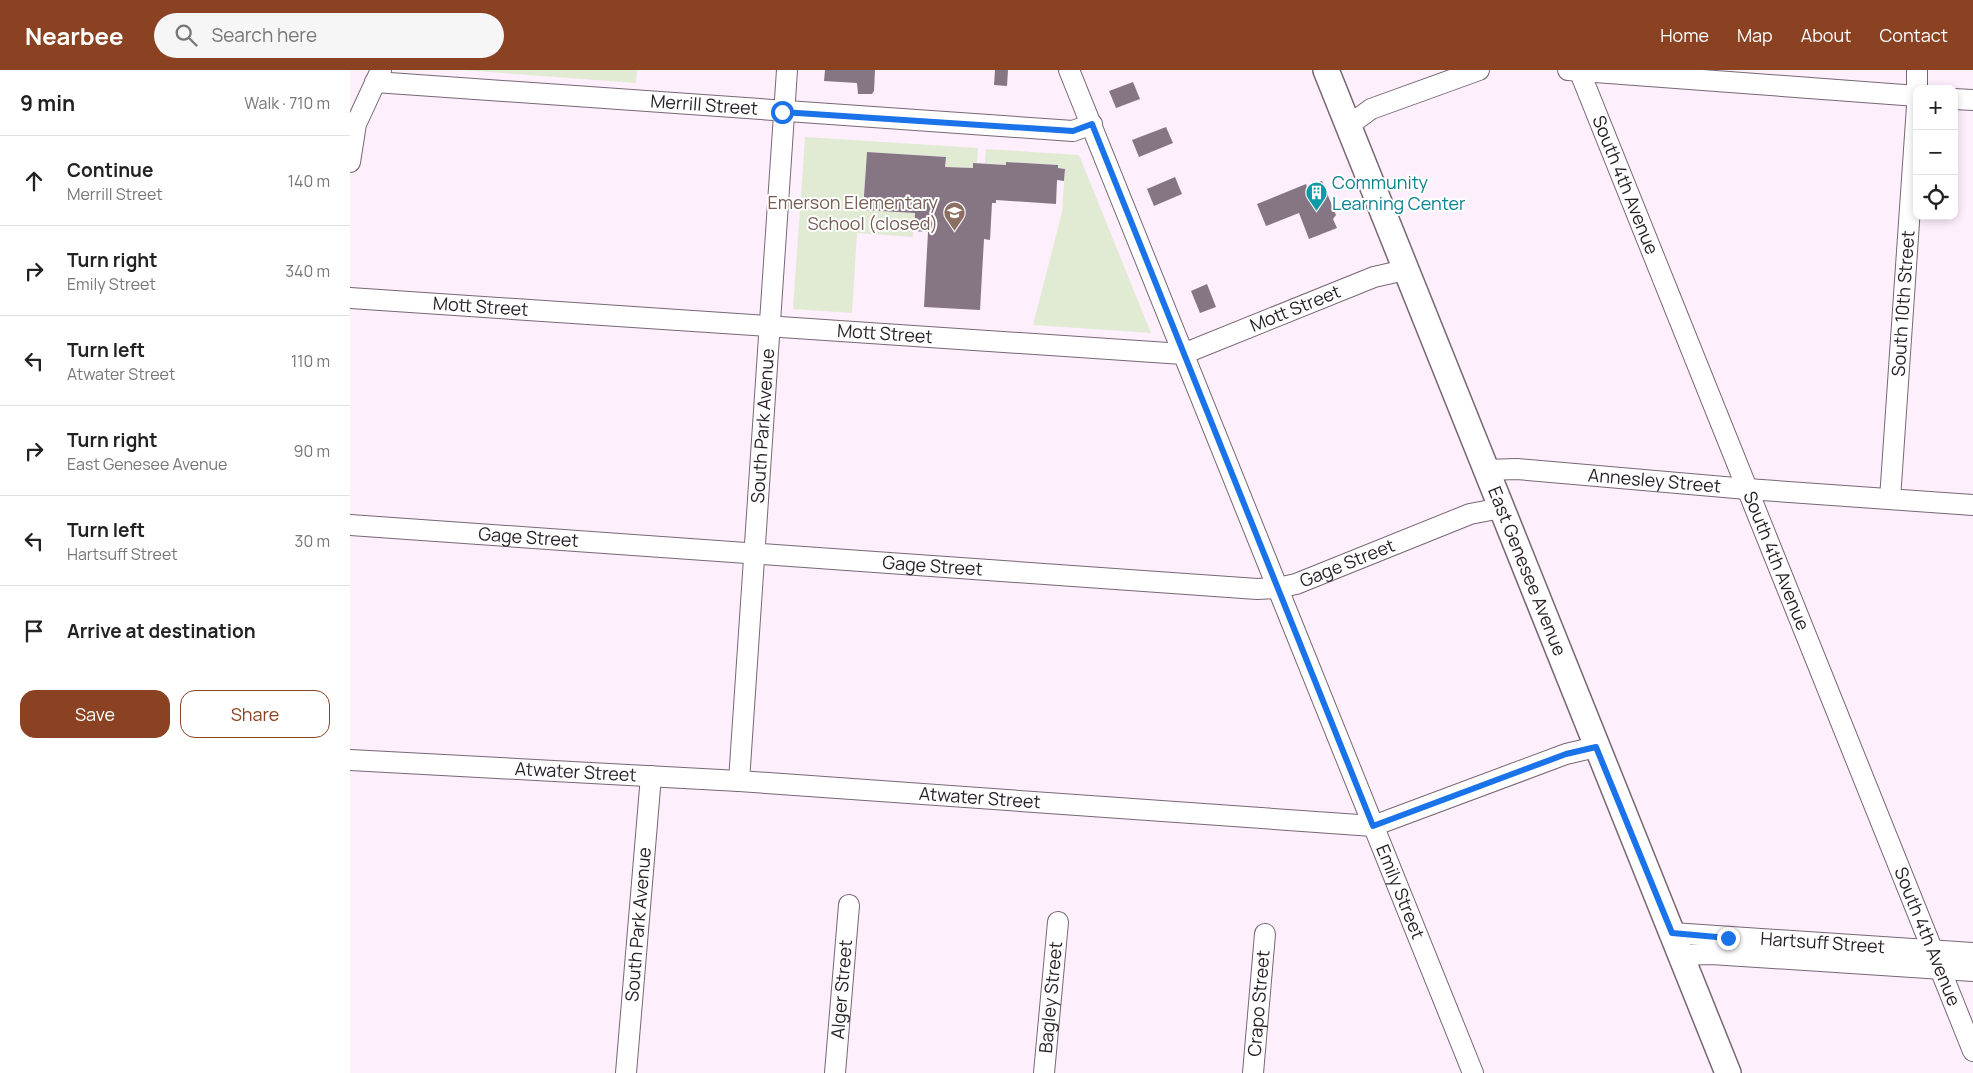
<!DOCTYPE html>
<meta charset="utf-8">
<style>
:root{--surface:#fff;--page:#f6f6f6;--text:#222;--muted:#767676;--line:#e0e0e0;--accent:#8a4222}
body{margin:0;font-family:Manrope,sans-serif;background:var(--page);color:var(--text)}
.controls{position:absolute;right:15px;top:15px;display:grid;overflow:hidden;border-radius:10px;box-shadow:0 2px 8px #0003}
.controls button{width:45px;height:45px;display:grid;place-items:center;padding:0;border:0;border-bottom:1px solid var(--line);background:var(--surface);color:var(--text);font:25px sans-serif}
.stop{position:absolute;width:15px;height:15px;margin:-11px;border:4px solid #1a73e8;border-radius:50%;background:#fff}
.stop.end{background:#1a73e8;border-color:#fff;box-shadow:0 1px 5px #0008}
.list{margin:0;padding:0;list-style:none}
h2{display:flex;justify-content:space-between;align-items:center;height:65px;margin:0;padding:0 20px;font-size:21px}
h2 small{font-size:16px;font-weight:400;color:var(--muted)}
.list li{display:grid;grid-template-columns:32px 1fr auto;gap:15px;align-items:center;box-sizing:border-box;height:90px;padding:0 20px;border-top:1px solid var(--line)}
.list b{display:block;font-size:19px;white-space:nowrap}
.list p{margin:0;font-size:16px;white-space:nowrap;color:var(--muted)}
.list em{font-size:16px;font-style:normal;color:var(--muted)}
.actions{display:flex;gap:10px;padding:15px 20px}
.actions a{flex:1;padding:11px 0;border:1px solid var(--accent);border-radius:15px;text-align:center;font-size:18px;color:var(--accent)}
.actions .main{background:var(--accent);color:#fff}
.icon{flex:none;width:28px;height:28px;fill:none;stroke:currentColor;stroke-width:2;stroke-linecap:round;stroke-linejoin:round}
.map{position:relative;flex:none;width:1623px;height:1003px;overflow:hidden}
header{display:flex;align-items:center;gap:30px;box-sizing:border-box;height:70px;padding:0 25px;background:var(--accent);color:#fff}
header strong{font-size:24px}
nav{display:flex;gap:28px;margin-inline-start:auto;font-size:18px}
.search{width:350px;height:45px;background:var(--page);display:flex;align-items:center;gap:12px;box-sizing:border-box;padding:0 18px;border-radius:28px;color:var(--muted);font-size:19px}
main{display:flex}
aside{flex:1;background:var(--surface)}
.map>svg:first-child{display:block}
</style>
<header>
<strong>Nearbee</strong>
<div class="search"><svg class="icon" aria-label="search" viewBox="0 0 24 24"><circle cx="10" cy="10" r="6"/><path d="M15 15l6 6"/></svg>Search here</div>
<nav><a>Home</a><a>Map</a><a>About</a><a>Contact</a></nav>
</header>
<main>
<aside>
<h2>9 min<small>Walk · 710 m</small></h2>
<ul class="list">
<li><svg class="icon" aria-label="ahead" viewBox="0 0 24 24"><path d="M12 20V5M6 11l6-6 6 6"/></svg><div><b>Continue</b><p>Merrill Street</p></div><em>140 m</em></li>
<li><svg class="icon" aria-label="right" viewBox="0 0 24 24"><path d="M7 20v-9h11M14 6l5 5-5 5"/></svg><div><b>Turn right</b><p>Emily Street</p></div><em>340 m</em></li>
<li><svg class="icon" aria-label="left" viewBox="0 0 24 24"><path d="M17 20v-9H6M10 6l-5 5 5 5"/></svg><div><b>Turn left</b><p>Atwater Street</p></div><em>110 m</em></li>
<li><svg class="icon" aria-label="right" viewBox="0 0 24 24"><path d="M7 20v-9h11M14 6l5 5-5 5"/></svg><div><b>Turn right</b><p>East Genesee Avenue</p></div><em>90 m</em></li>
<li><svg class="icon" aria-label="left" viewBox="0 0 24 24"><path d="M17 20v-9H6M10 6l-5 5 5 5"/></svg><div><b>Turn left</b><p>Hartsuff Street</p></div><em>30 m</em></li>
<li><svg class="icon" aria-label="arrive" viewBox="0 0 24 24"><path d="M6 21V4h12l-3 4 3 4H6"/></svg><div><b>Arrive at destination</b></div></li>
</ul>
<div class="actions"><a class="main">Save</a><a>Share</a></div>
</aside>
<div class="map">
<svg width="1623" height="1003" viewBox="0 0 1623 1003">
<rect width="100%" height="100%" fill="#feeffc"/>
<g fill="#e1ebd4">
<path d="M 112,0 L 287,0 L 286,13 Z"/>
<path d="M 455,67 L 628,78 L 627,93 L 624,93 L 623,98 L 595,97 L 596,87 L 517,82 L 513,140 L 565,143 L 563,167 L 507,163 L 502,243 L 443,239 Z"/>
<path d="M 636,79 L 729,85 L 801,263 L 683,255 L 712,142 L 715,99 L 708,98 L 708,95 L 657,92 L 656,95 L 635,93 Z"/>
</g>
<g fill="#867684">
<path d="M 475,0 L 525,0 L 524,21 L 522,24 L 508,24 L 507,13 L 474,11 Z"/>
<path d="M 645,0 L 658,0 L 657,16 L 644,15 Z"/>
<path d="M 783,12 L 790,29 L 766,38 L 759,21 Z"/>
<path d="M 816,57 L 823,73 L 789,87 L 782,70 Z"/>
<path d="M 517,82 L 596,87 L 595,97 L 623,98 L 623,93 L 656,95 L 656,92 L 708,95 L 708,98 L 715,99 L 714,111 L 707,110 L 706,134 L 646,130 L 646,133 L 642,133 L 640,170 L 634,169 L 630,240 L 574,237 L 578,162 L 564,161 L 565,143 L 513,140 Z"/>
<path d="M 825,107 L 832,124 L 804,136 L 797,119 Z"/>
<path d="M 972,111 L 986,145 L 983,149 L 987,158 L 959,169 L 949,143 L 916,156 L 907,134 L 956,114 L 957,117 Z"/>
<path d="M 857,214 L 866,237 L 850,243 L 841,221 Z"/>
</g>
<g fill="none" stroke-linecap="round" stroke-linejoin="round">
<defs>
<g id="minor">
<path id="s1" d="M 719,0 L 1123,1003"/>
<path d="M 1218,0 L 1567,26"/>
<path id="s2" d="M 1229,0 L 1623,981"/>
<path id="s3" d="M 25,12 L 723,61 L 742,54"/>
<path d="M 1567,19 L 1567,0"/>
<path d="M 1604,29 L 1623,30"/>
<path d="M 998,56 L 1021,39 L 1129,0"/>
<path d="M 0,92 L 6,54 L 31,0"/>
<path id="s4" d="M 0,228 L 833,284 L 1024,207 L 1055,200"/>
<path id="s5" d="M 1135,400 L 1167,399 L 1397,419 L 1623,435"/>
<path id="s6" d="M 1540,429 L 1567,36"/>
<path id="s7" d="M 0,455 L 907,519 L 928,518 L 946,514 L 1120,444 L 1151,438"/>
<path id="s8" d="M 0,690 L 389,711 L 1023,756 L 1216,684 L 1246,677"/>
<path id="s9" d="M 389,711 L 437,0"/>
<path id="s10" d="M 1322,863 L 1623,883"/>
<path d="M 1331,885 L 1361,884 L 1623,901"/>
<path id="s11" d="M 276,1003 L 301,706"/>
<path id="s12" d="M 485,1003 L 499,835"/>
<path id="s13" d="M 694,1003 L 708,852"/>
<path id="s14" d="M 903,1003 L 915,864"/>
</g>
<g id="major">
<path id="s15" d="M 976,0 L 1378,1003"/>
</g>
</defs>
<use href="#minor" stroke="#776775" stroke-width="22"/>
<use href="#major" stroke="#776775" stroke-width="28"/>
<use href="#minor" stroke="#fff" stroke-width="20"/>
<use href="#major" stroke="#fff" stroke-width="25"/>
</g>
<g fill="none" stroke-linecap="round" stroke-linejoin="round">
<path stroke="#1a73e8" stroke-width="6" d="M 432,42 L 723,61 L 742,54 L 1023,756 L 1216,684 L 1246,677 L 1322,863 L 1378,868"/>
</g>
<defs>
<symbol id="building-pin" viewBox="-11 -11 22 30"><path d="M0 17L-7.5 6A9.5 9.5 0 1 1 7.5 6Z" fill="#0f9aa8" stroke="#fff"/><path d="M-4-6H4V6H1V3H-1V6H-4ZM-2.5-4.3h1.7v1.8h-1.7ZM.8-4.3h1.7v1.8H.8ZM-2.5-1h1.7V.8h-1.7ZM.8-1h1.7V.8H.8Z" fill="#fff"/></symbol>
<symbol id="school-pin" viewBox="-11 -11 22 30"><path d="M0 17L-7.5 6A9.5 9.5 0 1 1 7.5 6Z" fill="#8d6e63" stroke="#fff"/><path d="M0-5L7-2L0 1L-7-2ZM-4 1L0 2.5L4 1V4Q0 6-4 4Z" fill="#fff"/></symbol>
</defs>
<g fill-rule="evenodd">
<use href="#building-pin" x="954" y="110" width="25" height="34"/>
<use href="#school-pin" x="592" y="130" width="25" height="34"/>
</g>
<g text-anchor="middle" stroke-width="4" stroke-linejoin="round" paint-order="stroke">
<g font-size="18" fill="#261f25" stroke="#fff">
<text dy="6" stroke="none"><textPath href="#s3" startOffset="330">Merrill Street</textPath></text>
<text dy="6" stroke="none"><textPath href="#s2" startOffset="124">South 4th Avenue</textPath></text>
<text dy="6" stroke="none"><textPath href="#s6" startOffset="196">South 10th Street</textPath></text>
<text dy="6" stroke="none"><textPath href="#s4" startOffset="131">Mott Street</textPath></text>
<text dy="6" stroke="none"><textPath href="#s4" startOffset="956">Mott Street</textPath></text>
<text dy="6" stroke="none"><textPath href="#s4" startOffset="536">Mott Street</textPath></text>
<text dy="6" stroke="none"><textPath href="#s9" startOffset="356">South Park Avenue</textPath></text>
<text dy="6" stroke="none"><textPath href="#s5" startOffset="170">Annesley Street</textPath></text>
<text dy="6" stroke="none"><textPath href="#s7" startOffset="179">Gage Street</textPath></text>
<text dy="6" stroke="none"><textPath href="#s2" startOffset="529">South 4th Avenue</textPath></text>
<text dy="6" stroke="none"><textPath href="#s7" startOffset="1004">Gage Street</textPath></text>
<text dy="6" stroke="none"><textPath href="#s7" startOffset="584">Gage Street</textPath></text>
<text dy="6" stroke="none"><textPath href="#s15" startOffset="540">East Genesee Avenue</textPath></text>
<text dy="6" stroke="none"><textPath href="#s8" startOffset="226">Atwater Street</textPath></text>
<text dy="6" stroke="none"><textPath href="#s8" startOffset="631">Atwater Street</textPath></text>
<text dy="6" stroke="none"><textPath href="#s1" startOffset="886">Emily Street</textPath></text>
<text dy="6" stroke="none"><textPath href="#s11" startOffset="149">South Park Avenue</textPath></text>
<text dy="6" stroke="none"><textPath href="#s2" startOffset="934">South 4th Avenue</textPath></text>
<text dy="6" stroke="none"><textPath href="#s10" startOffset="151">Hartsuff Street</textPath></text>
<text dy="6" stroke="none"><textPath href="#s12" startOffset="84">Alger Street</textPath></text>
<text dy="6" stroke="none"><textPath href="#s13" startOffset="76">Bagley Street</textPath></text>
<text dy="6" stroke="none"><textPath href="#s14" startOffset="70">Crapo Street</textPath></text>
</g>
<g font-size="18" fill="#0d838f" stroke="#fff" text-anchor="start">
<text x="982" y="119">Community<tspan x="982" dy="21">Learning Center</tspan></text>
</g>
<g font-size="18" fill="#785e54" stroke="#fff" text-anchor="end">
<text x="588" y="139">Emerson Elementary<tspan x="588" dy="21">School (closed)</tspan></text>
</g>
</g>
</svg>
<div class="controls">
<button>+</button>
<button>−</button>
<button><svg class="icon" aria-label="locate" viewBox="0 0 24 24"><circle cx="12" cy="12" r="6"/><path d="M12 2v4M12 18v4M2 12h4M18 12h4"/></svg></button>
</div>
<div class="stop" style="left:432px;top:42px"></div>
<div class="stop end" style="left:1378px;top:868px"></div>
</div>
</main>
